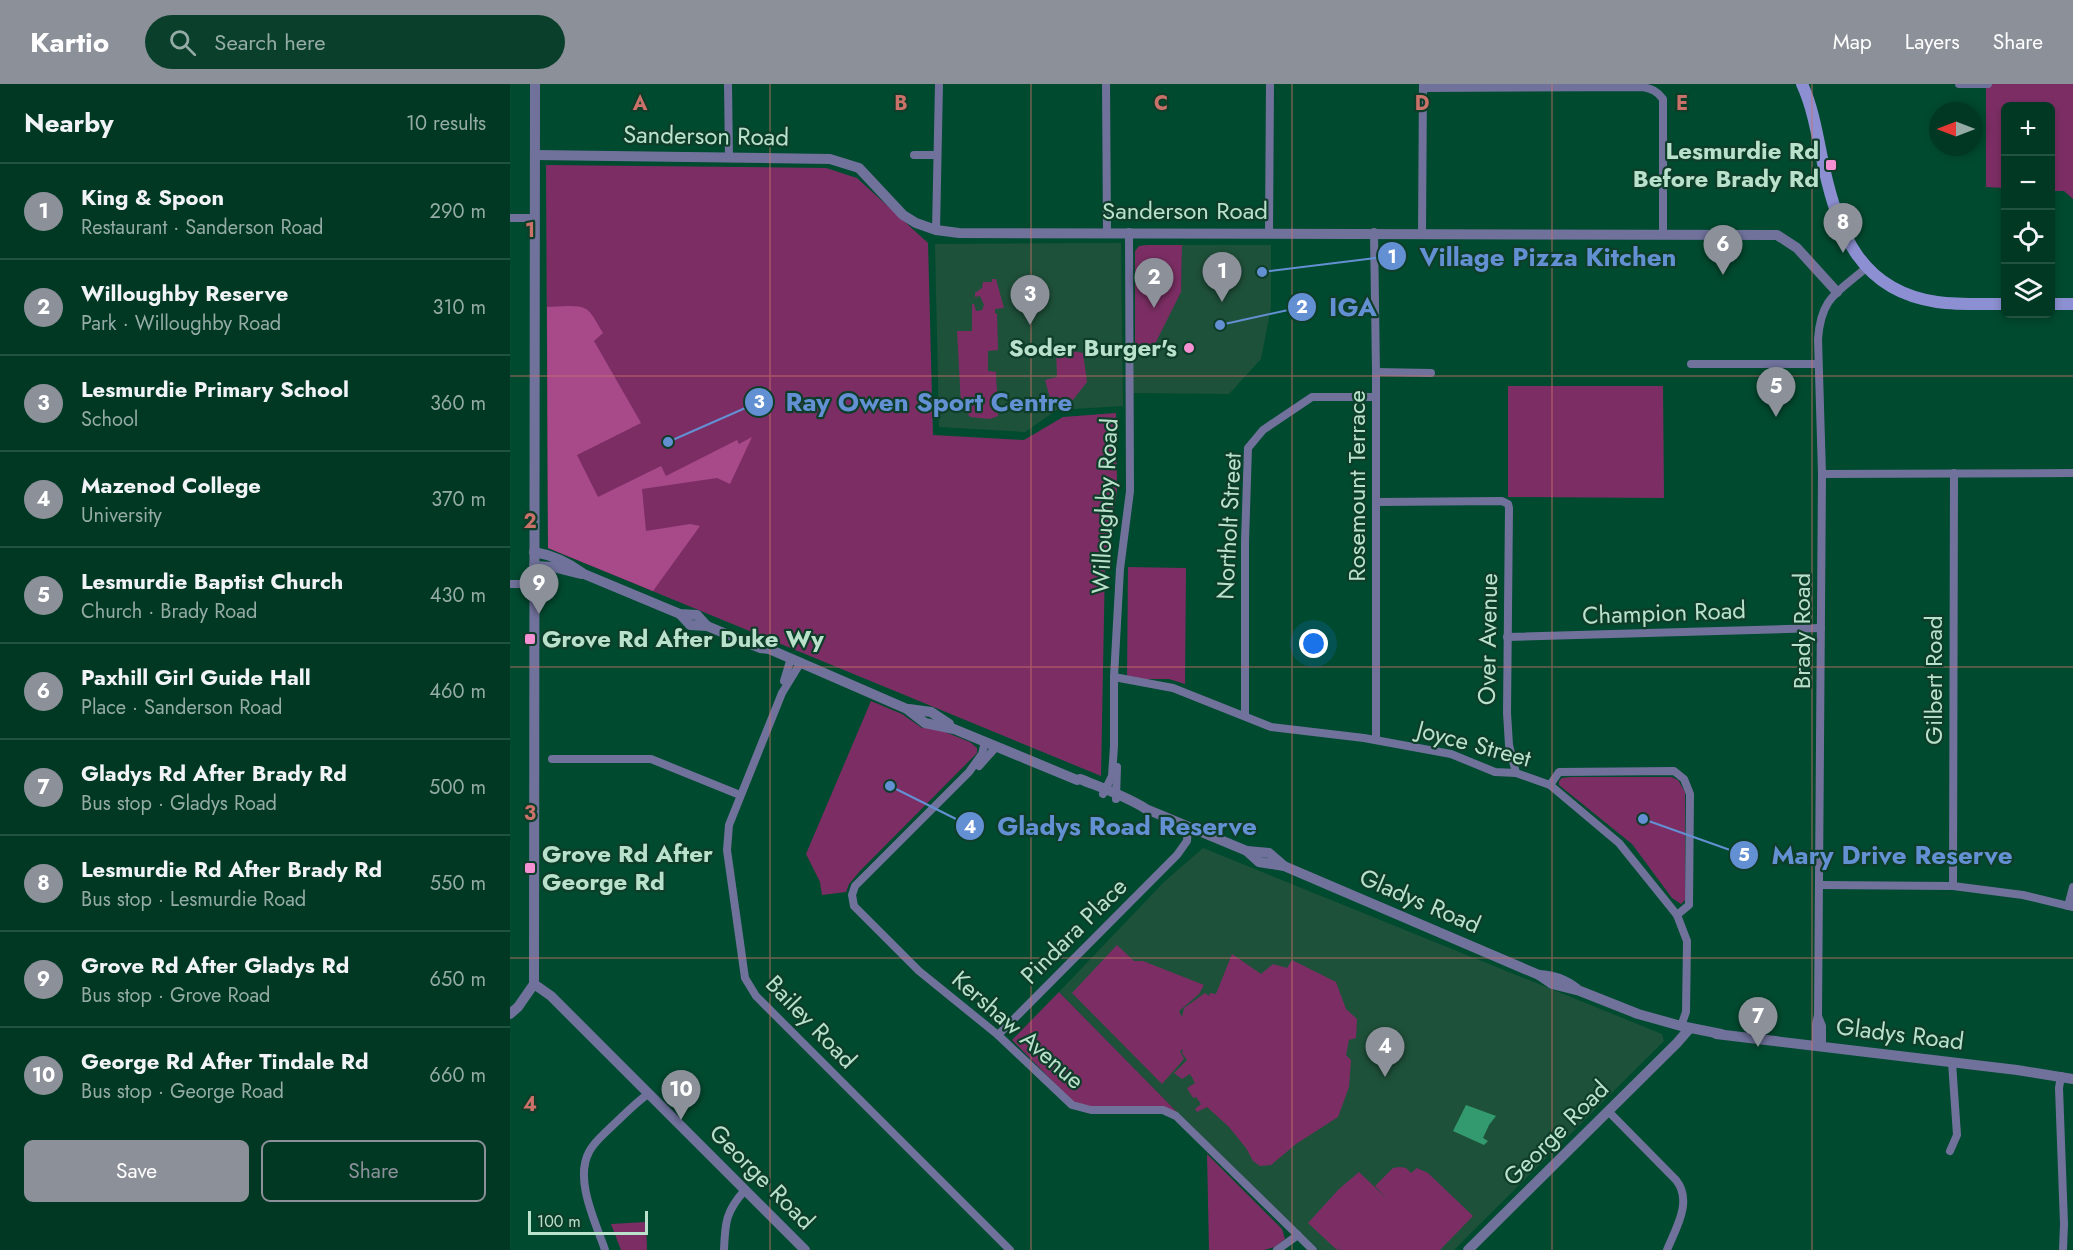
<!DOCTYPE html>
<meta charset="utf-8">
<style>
:root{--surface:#003823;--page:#0a3f2b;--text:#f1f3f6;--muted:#95aca6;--line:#225241;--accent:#8c9099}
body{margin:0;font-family:Jost,sans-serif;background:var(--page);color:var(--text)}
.controls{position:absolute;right:18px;top:18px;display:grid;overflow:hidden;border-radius:9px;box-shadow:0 3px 9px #0003}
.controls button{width:54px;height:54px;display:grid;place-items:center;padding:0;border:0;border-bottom:2px solid var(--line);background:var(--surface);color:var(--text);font:30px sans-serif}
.compass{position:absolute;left:1419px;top:18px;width:54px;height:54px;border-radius:50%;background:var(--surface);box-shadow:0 3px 9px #0003;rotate:270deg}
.scale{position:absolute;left:18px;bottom:15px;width:120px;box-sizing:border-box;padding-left:6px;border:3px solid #b9e1cb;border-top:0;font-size:16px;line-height:21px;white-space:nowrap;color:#b9e1cb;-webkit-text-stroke:4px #0e3d29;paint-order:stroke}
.you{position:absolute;left:804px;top:560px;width:21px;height:21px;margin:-15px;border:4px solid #fff;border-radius:50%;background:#1a73e8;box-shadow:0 0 0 9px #1a73e833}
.badge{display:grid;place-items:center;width:39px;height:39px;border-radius:50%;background:var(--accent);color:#fff;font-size:20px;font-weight:700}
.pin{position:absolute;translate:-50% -50px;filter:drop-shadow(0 2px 3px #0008)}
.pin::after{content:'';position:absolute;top:32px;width:21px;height:18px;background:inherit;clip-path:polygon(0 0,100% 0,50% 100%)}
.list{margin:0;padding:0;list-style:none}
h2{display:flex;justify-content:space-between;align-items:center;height:78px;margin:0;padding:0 24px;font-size:26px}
h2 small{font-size:20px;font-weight:400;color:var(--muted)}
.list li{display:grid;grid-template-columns:39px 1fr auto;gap:18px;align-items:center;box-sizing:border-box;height:96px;padding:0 24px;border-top:2px solid var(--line)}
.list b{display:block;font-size:22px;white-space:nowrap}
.list p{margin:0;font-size:20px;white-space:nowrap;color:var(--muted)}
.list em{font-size:20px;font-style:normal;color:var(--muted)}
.actions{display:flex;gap:12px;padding:18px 24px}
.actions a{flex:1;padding:14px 0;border:2px solid var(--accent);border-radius:9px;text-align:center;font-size:21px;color:var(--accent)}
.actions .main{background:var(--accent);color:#fff}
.icon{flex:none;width:33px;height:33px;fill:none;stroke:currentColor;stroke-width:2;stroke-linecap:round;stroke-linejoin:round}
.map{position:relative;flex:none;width:1563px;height:1166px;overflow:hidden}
header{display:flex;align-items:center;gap:36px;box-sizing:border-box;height:84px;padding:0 30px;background:var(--accent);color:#fff}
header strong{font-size:28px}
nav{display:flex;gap:33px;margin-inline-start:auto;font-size:21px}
.search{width:420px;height:54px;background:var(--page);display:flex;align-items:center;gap:15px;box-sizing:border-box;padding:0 21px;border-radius:33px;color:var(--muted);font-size:22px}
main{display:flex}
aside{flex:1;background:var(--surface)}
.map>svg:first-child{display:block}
</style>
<header>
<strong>Kartio</strong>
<div class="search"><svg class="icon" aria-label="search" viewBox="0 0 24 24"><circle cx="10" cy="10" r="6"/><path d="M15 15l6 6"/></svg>Search here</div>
<nav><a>Map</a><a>Layers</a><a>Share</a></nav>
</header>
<main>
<aside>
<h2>Nearby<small>10 results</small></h2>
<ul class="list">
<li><span class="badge">1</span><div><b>King &amp; Spoon</b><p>Restaurant · Sanderson Road</p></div><em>290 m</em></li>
<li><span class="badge">2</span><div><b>Willoughby Reserve</b><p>Park · Willoughby Road</p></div><em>310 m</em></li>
<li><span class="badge">3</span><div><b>Lesmurdie Primary School</b><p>School</p></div><em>360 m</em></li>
<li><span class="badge">4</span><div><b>Mazenod College</b><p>University</p></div><em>370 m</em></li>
<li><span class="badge">5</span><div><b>Lesmurdie Baptist Church</b><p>Church · Brady Road</p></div><em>430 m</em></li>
<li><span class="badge">6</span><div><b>Paxhill Girl Guide Hall</b><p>Place · Sanderson Road</p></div><em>460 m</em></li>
<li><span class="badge">7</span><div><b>Gladys Rd After Brady Rd</b><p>Bus stop · Gladys Road</p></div><em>500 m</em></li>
<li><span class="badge">8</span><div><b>Lesmurdie Rd After Brady Rd</b><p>Bus stop · Lesmurdie Road</p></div><em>550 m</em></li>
<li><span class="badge">9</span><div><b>Grove Rd After Gladys Rd</b><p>Bus stop · Grove Road</p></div><em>650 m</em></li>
<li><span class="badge">10</span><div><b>George Rd After Tindale Rd</b><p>Bus stop · George Road</p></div><em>660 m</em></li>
</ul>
<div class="actions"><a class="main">Save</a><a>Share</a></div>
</aside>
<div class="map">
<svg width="1563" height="1166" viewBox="0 0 1563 1166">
<rect width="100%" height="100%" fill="#004a2f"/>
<g fill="#1e513a">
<path d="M 611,159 L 613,322 L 547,326 L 515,348 L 429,343 L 425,160 Z"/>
<path d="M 672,161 L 761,161 L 761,223 L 751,275 L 719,310 L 623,309 L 624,263 L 625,261 L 644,261 L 671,208 Z"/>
<path d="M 693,764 L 1152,950 L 1154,957 L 944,1166 L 809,1166 L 667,1028 L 549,908 L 654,798 Z"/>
</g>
<g fill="#7c2e64">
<path d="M 1476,0 L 1563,0 L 1563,115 L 1554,107 L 1541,107 L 1540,22 L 1496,22 L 1495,104 L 1476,103 Z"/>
<path d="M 36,81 L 316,84 L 347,94 L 418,159 L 423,351 L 514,356 L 553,333 L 606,329 L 607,406 L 595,480 L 591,692 L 38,464 Z"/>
<path d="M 637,161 L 672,161 L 671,208 L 644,262 L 625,261 L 625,167 L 629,162 Z"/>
<path d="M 482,195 L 486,195 L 494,224 L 485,225 L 485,229 L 487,230 L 488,266 L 478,267 L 478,287 L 486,288 C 486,303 489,317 488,332 L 480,335 L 460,333 L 451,321 L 447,247 L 462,247 L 462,220 L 464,220 L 466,227 L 472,226 L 474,221 L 470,212 L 465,213 L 465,209 L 472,204 L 473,198 L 482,198 Z"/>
<path d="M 546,264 L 573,269 L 577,298 L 562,317 L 540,314 L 535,296 L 547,293 Z"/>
<path d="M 998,302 L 1153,302 L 1154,414 L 998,413 Z"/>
<path d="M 618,483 L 676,484 L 675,600 L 659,595 L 617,595 Z"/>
<path d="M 361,617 L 392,630 L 412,644 L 425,644 L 460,658 L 467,664 L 467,669 L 350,787 L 339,800 L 336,808 L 312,811 L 310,798 L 296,770 Z"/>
<path d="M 1061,693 L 1161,693 L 1168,696 L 1175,708 L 1175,816 L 1171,820 L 1162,814 L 1122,760 L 1049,701 L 1049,697 L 1052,694 Z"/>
<path d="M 607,861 L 624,877 L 633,877 L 694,901 L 689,910 L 669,927 L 672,933 L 674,924 L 695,909 L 699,912 L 700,909 L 706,910 L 722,870 L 751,890 L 763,880 L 777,884 L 782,876 L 826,898 L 836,925 L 847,935 L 846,954 L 839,956 L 836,971 L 841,976 L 839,1003 L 828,1033 L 786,1060 L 761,1081 L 750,1082 L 743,1077 L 736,1064 L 719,1043 L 697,1023 L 687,1028 L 685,1025 L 691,1020 L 686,1013 L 683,1014 L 677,1004 L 685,999 L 680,990 L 672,995 L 664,989 L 677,976 L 672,969 L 673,965 L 670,967 L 674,975 L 652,1000 L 562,909 Z"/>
<path d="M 549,908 L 667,1028 L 570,1025 L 502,956 Z"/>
<path d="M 697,1070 L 772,1145 L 775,1155 L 765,1163 L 754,1166 L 699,1166 Z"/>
<path d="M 890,1083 L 896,1084 L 901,1089 L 907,1084 L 918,1089 L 963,1132 L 930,1166 L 828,1166 L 831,1162 L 827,1166 L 798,1139 L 829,1105 L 849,1088 L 877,1115 L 865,1102 L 883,1084 Z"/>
<path d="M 136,1138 L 137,1166 L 111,1166 L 101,1140 Z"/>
</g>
<path fill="#a84a8a" d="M 37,223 C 48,223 67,220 76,225 C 83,229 88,242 93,249 L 84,257 L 131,339 L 67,371 L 88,413 L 151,382 L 156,392 L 227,356 L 229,360 L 242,353 L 220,400 L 207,394 L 132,405 L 136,447 L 180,440 L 190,442 L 143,507 L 38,464 Z"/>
<path fill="#339a6f" d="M 956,1021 L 986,1032 L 979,1041 L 973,1054 L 978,1057 L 974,1061 L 943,1047 Z"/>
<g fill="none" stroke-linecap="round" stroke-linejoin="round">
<g stroke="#70729c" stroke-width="8">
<path d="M 218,0 L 219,74"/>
<path d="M 596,0 L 597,148"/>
<path d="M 1449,0 L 1478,0"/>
<path d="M 913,4 L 1133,3 C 1142,5 1147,7 1153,15 L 1153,150"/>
<path d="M 404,71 L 427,71"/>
<path d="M 0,134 L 25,134"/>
<path d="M 426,146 L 429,0"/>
<path d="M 759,148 L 760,0"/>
<path d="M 864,148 L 866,288 L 866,656"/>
<path d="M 912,149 L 913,0"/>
<path d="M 1181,280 L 1308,280"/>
<path d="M 866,288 L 921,289"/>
<path d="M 1312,390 L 1563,389"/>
<path d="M 867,418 L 992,417 L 998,420 L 999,424 L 997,629 L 999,661 L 1006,689"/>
<path d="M 0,500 L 24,500"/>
<path d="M 997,553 L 1311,544"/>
<path d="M 291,578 L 272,609 L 219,741 L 217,766 L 235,894 L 246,912 L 500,1166"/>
<path d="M 604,593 L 663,604 L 761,643 L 854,654 L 941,670 L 985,688 L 1006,689 L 1040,701 L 1109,759 L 1167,831 L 1177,857 L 1176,928 L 1171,942"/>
<path d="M 274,597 L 281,574"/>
<path d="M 735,631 L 735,458 L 738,364 L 753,346 L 802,313 L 866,313"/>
<path d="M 475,658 L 472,670 L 459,688 L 345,802 L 342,811 L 344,822 L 409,887 L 488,951 L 562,1021 L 581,1026 L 653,1026 L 666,1032 L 803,1166"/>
<path d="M 42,675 L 141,675 L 230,711"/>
<path d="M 469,682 L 486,663"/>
<path d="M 1040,701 L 1049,688 L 1164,687 L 1174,695 L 1180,710 L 1179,821 L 1167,831"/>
<path d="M 593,710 L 602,692 L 604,662 L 604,593 L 610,485 L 620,407 L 619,148"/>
<path d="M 606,715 L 607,683"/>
<path d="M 1310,801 L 1443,802 L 1513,811 L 1563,823"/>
<path d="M 1443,802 L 1444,389"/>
<path d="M 1558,822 L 1563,803"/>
<path d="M 1308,932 L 1312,942 L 1312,962"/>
<path d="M 488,951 L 667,771 L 677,757 L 678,743"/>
<path d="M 1306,961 L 1306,940 L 1308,931 L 1312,390 L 1308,255 C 1311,213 1327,209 1356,184"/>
<path d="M 1551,992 L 1549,1004 L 1554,1140 L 1553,1166"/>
<path d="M 1098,1027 L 1166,1096 C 1183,1117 1166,1144 1157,1166"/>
<path d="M 1440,1067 L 1447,1051 L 1442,978"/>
<path d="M 95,1166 C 86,1139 64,1096 79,1068 C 84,1058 93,1051 100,1044 C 113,1032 124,1020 138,1010"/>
<path d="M 214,1166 C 215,1138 216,1127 235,1106"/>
<path d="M 767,1166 L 788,1151"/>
</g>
<g stroke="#70729c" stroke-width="10">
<path d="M 25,71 L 320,75 L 349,84 L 393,131 L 406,139 L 426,146 L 449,149 L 1267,151 L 1287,164 L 1327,208"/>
<path d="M 24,468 C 43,471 59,479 74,490 L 170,530 L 187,531 L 197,542"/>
<path d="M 24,482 L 43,483 L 71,490"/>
<path d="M 170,530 L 180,541 L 197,542 L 250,564 L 259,565 L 397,625 L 415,639 L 444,645 L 567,696 L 570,695 C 592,704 616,712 636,725 L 737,767 L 749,778 L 774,782 L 1029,891 L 1042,900 L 1070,907 L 1128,930 L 1171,942 L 1211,950"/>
<path d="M 399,625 L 421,628 L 439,640"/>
<path d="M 737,767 L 759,769 L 774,782"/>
<path d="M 1029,891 C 1045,892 1055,896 1067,905"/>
<path d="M 24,900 L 41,912 L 295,1166"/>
<path d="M 0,930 L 8,923 L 24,900 L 25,0"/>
<path d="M 1206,950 L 1507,986 L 1563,995"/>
<path d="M 958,1166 L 1167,959 L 1180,944"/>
</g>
<g stroke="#8c8fd1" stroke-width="12">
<path d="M 1292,0 C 1304,26 1308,56 1314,84 C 1329,150 1351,207 1427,218 C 1449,221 1473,220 1496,220"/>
<path d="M 1540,220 L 1563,220"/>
</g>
</g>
<path fill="none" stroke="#ca7269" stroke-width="1.5" stroke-opacity="0.55" d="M 260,0 L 260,1166M 521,0 L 521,1166M 782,0 L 782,1166M 1042,0 L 1042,1166M 1302,0 L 1302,1166M 0,292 L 1563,292M 0,583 L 1563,583M 0,874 L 1563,874"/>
<g fill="#f591d2" stroke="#0e3d29" stroke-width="2">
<rect x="1315" y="75" width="12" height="12" rx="3"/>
<circle cx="679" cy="264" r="6"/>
<rect x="14" y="549" width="12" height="12" rx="3"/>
<rect x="14" y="778" width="12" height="12" rx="3"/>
</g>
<g text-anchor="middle" stroke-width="4.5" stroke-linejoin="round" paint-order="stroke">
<g font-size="24" fill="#b9e1cb" stroke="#0e3d29">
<text transform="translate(196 52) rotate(1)" y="8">Sanderson Road</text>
<text x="675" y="135">Sanderson Road</text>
<text transform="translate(847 402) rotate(-90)" y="8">Rosemount Terrace</text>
<text transform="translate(595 422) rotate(-87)" y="8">Willoughby Road</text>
<text transform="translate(719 442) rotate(-87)" y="8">Northolt Street</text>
<text transform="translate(1154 529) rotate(-2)" y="8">Champion Road</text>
<text transform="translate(1292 547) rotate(-90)" y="8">Brady Road</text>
<text transform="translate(978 555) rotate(-89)" y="8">Over Avenue</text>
<text transform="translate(1424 596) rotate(-90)" y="8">Gilbert Road</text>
<text transform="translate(964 660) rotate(15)" y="8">Joyce Street</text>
<text transform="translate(910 817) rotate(23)" y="8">Gladys Road</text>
<text transform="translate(564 847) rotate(-45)" y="8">Pindara Place</text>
<text transform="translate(301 938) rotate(46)" y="8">Bailey Road</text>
<text transform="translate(508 946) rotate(41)" y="8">Kershaw Avenue</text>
<text transform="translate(1390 950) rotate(7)" y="8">Gladys Road</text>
<text transform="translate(1046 1049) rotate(-45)" y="8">George Road</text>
<text transform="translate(252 1093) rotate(45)" y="8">George Road</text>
</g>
<g font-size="24" font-weight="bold" fill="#b9e1cb" stroke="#0e3d29" text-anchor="end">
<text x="1309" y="75">Lesmurdie Rd<tspan x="1309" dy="28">Before Brady Rd</tspan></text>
<text x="667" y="272">Soder Burger's</text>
<text x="32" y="563" text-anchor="start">Grove Rd After Duke Wy</text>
<text x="32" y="778" text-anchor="start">Grove Rd After<tspan x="32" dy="28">George Rd</tspan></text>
</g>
</g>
<g font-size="20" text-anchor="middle" font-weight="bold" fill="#ca7269" stroke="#0e3d29" stroke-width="4.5" stroke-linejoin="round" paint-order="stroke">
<text x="130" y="26">A</text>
<text x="391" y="26">B</text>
<text x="651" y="26">C</text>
<text x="912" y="26">D</text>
<text x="1172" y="26">E</text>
<text x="20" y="153">1</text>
<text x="20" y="444">2</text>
<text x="20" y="736">3</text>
<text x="20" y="1027">4</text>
</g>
<path fill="none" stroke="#6390d2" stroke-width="2" d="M752 188L882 172M710 241L792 223M158 358L249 318M380 702L460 742M1133 735L1234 771"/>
<g fill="#6390d2" stroke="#0e3d29" stroke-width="2">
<circle cx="752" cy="188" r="6"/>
<circle cx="710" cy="241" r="6"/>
<circle cx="158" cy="358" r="6"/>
<circle cx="380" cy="702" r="6"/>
<circle cx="1133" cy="735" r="6"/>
<circle cx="882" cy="172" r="15"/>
<circle cx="792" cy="223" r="15"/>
<circle cx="249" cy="318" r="15"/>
<circle cx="460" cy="742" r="15"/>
<circle cx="1234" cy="771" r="15"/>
</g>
<g font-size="18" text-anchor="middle" font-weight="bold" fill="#fff">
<text x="882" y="179">1</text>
<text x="792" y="229">2</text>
<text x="249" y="324">3</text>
<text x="460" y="749">4</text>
<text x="1234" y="777">5</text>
</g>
<g font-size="26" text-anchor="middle" font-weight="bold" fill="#6390d2" stroke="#0e3d29" stroke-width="4.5" stroke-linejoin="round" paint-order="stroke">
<text x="1038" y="182">Village Pizza Kitchen</text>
<text x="843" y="232">IGA</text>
<text x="419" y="327">Ray Owen Sport Centre</text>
<text x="617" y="751">Gladys Road Reserve</text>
<text x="1382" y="780">Mary Drive Reserve</text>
</g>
</svg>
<div class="controls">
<button>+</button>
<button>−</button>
<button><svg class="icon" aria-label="locate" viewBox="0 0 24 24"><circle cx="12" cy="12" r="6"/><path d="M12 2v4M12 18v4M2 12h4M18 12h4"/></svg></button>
<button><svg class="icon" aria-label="layers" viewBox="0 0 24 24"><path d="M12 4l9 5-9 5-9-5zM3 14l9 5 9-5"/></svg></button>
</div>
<svg class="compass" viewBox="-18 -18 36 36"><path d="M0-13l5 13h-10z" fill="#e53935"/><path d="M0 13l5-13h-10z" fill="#95aca6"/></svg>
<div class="scale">100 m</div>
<div class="you"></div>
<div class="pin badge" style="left:712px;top:218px">1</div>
<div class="pin badge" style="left:644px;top:224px">2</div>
<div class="pin badge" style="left:520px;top:241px">3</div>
<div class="pin badge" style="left:875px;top:993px">4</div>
<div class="pin badge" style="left:1266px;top:333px">5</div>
<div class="pin badge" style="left:1213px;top:191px">6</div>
<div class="pin badge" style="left:1248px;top:963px">7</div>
<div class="pin badge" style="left:1333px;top:169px">8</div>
<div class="pin badge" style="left:29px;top:530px">9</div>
<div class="pin badge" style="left:171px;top:1036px">10</div>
</div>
</main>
